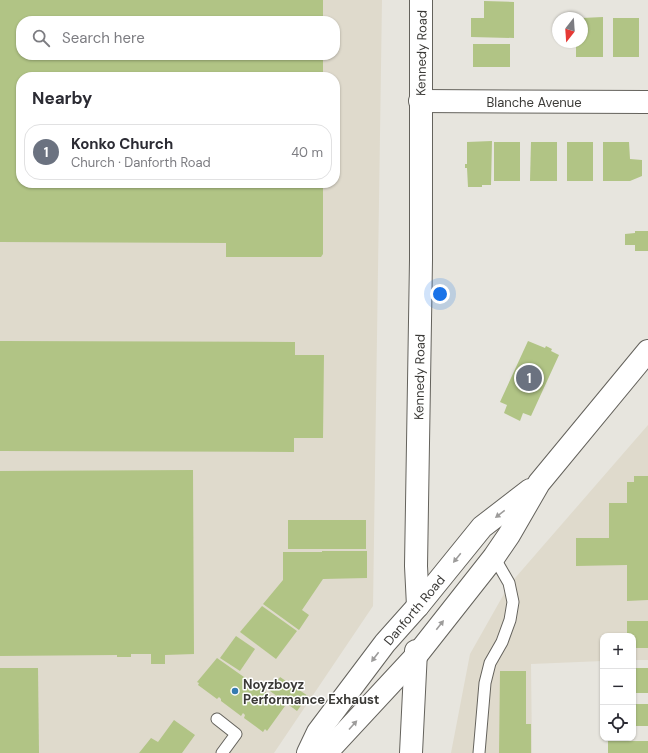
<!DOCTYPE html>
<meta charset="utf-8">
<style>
:root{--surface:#fff;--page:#f2f2f3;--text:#2b2b33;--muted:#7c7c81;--line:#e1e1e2;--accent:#357bb0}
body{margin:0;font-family:"DM Sans",sans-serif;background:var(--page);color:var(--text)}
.controls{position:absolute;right:12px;bottom:12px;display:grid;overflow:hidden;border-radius:8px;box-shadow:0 1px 3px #0004}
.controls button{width:36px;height:36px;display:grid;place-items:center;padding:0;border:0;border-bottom:1px solid var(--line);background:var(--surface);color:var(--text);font:20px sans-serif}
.compass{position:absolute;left:552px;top:12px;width:36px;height:36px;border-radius:50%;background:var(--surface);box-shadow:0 1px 3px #0004;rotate:197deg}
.you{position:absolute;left:440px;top:294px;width:14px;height:14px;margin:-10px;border:3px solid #fff;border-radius:50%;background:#1a73e8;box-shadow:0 0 0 6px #1a73e833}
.badge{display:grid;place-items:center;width:26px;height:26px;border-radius:50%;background:var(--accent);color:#fff;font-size:13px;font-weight:700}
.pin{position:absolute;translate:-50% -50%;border:2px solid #fff;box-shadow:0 1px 4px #0006}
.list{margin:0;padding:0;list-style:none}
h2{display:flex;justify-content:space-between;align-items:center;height:52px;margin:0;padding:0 16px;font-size:17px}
h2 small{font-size:13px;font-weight:400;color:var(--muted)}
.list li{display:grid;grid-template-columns:26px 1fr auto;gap:12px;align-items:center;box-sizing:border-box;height:56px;margin:0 8px 8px;padding:0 8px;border:1px solid var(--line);border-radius:16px}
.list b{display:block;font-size:15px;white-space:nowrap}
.list p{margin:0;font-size:13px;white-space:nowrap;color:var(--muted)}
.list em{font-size:13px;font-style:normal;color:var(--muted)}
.icon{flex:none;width:22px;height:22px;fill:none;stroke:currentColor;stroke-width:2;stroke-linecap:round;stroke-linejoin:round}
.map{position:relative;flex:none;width:648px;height:753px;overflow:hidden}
.search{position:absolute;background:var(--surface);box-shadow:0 1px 3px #0004;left:16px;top:16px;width:324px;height:44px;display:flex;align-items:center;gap:10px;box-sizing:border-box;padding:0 14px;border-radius:16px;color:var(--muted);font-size:15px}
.panel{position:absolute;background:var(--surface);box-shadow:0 1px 3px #0004;left:16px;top:72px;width:324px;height:116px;border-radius:16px}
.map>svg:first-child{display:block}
</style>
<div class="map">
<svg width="648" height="753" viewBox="0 0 648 753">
<rect width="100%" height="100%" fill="#e7e5de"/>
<g fill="#dfdacc" fill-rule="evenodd">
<path d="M 0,0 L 382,0 L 373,606 L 274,753 L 0,753 ZM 21,21 L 335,21 L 335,55 L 21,55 ZM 21,77 L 335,77 L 335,183 L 21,183 Z"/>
<path d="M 648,425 L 648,660 L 633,660 L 633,636 L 603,636 L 603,661 L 531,664 L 532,753 L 451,753 L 470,654 L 509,585 Z"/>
</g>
<g fill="#b1c485">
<path d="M 0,0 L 323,0 L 323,21 L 21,21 L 21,55 L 323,55 L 323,77 L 21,77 L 21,183 L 323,183 L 323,254 L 321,257 L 226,257 L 226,243 L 0,242 Z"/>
<path d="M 484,1 L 514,2 L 514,38 L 471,37 L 471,18 L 484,18 Z"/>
<path d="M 603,17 L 603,57 L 576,57 L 576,42 L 582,42 L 582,18 Z"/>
<rect x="613" y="18" width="26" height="39"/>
<rect x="473" y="44" width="37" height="23"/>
<path d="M 492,141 L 491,185 L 482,185 L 482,187 L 468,187 L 467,168 L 465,168 L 465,164 L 467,164 L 467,142 Z"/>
<rect x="494" y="142" width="26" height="39"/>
<path d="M 531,142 L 557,142 L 557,181 L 530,181 Z"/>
<rect x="567" y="142" width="26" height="39"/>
<path d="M 603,142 L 629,142 L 630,159 L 642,160 L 642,176 L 630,181 L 603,181 Z"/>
<path d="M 635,231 L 648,231 L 648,251 L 635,251 L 635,245 L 625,245 L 625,234 L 635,233 Z"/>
<path d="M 0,341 L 295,342 L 295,355 L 324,355 L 323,438 L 294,438 L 294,452 L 0,451 Z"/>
<path d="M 528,341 L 545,348 L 546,346 L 552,349 L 551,351 L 559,355 L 531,416 L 523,413 L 520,421 L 504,413 L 507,405 L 500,402 Z"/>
<path d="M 193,470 L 194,654 L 165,655 L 165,664 L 151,664 L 151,654 L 131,654 L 131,657 L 117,657 L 117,655 L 0,656 L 0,471 Z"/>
<path d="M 634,476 L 648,476 L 648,600 L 627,601 L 627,565 L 576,566 L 576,538 L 609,538 L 609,503 L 627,503 L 627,482 L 634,482 Z"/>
<rect x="288" y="520" width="78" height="29"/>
<path d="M 322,551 L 367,551 L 367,578 L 323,579 L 302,610 L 309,615 L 299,630 L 263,604 L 283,580 L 283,552 L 322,552 Z"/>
<path d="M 262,606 L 297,631 L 276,659 L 240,632 Z"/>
<path d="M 627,621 L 648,621 L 648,648 L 633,648 L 633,636 L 627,636 Z"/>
<path d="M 236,636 L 255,649 L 240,671 L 220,658 Z"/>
<path d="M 217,658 L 285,706 L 267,731 L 265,729 L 263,732 L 244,718 L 245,715 L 243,713 L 241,716 L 221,701 L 221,699 L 219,697 L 217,699 L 198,685 L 199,683 L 197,682 Z"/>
<path d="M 0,668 L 38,668 L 39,753 L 0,753 Z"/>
<rect x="633" y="668" width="15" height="25"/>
<path d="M 500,671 L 526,671 L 526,724 L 531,724 L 531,753 L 499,753 Z"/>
<path d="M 280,677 L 308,696 L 297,711 L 270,691 Z"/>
<rect x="633" y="704" width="15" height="22"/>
<path d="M 174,720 L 195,735 L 182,753 L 139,753 L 151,738 L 158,742 Z"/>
<rect x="608" y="741" width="40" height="12"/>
</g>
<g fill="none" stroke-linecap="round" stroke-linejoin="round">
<defs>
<g id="service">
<path d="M 217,719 L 236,734 L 222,753"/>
<path d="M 479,753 L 485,683 L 490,663 L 502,642 L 510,620 L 513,602 L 509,583 L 494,557"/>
</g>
<path id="minor" d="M 420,101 L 648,102"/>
<path id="tertiary" d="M 418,606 L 416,566 L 421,260 L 421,0"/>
<g id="secondary">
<path d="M 308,753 L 318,732 L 385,643 L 418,606 L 482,527 L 530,490"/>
<path d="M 326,753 L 416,656 L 494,557 L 509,535 L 539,483 L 648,351"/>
<path d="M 411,753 L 416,651"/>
</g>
</defs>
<use href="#service" stroke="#64625c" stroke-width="13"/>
<use href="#minor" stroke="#64625c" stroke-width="24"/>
<use href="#tertiary" stroke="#64625c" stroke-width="24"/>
<use href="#secondary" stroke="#64625c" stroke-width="24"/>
<use href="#service" stroke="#fff" stroke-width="11"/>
<use href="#minor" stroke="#fff" stroke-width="22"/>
<use href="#tertiary" stroke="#fff" stroke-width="22"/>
<use href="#secondary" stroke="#fff" stroke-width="22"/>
</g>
<defs><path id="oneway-solid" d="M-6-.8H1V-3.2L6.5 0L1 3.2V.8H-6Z"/></defs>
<g fill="#9d9c9b">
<use href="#oneway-solid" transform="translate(500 514) rotate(142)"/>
<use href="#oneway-solid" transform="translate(457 558) rotate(129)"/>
<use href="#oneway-solid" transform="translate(440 625) rotate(-52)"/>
<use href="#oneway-solid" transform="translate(375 657) rotate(127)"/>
<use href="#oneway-solid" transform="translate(353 725) rotate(-48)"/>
</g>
<circle fill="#357bb0" stroke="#fff" stroke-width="1.5" cx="235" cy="691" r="4"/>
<g text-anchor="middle" stroke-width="3" stroke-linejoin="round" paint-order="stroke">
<g font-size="13" fill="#3b3a37" stroke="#fff">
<text transform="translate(421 53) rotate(-89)" y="5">Kennedy Road</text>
<text x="534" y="107">Blanche Avenue</text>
<text transform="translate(419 377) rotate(-89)" y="5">Kennedy Road</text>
<text transform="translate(414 610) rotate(-50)" y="5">Danforth Road</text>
</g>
<g font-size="13" font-weight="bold" fill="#3b3a37" stroke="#fff" text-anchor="start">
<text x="243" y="689">Noyzboyz<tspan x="243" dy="15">Performance Exhaust</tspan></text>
</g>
</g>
</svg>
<div class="controls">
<button>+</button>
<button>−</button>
<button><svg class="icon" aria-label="locate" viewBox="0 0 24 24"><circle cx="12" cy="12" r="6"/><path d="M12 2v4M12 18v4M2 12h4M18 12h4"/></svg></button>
</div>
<svg class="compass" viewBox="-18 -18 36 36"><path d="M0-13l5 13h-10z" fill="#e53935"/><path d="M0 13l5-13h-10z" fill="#7c7c81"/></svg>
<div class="you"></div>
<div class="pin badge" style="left:529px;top:378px;background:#6b7280">1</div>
<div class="search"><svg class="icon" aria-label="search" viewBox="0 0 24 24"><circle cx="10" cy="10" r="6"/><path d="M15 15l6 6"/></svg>Search here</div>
<section class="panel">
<h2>Nearby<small></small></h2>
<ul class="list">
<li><span class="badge" style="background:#6b7280">1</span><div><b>Konko Church</b><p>Church · Danforth Road</p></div><em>40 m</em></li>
</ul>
</section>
</div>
